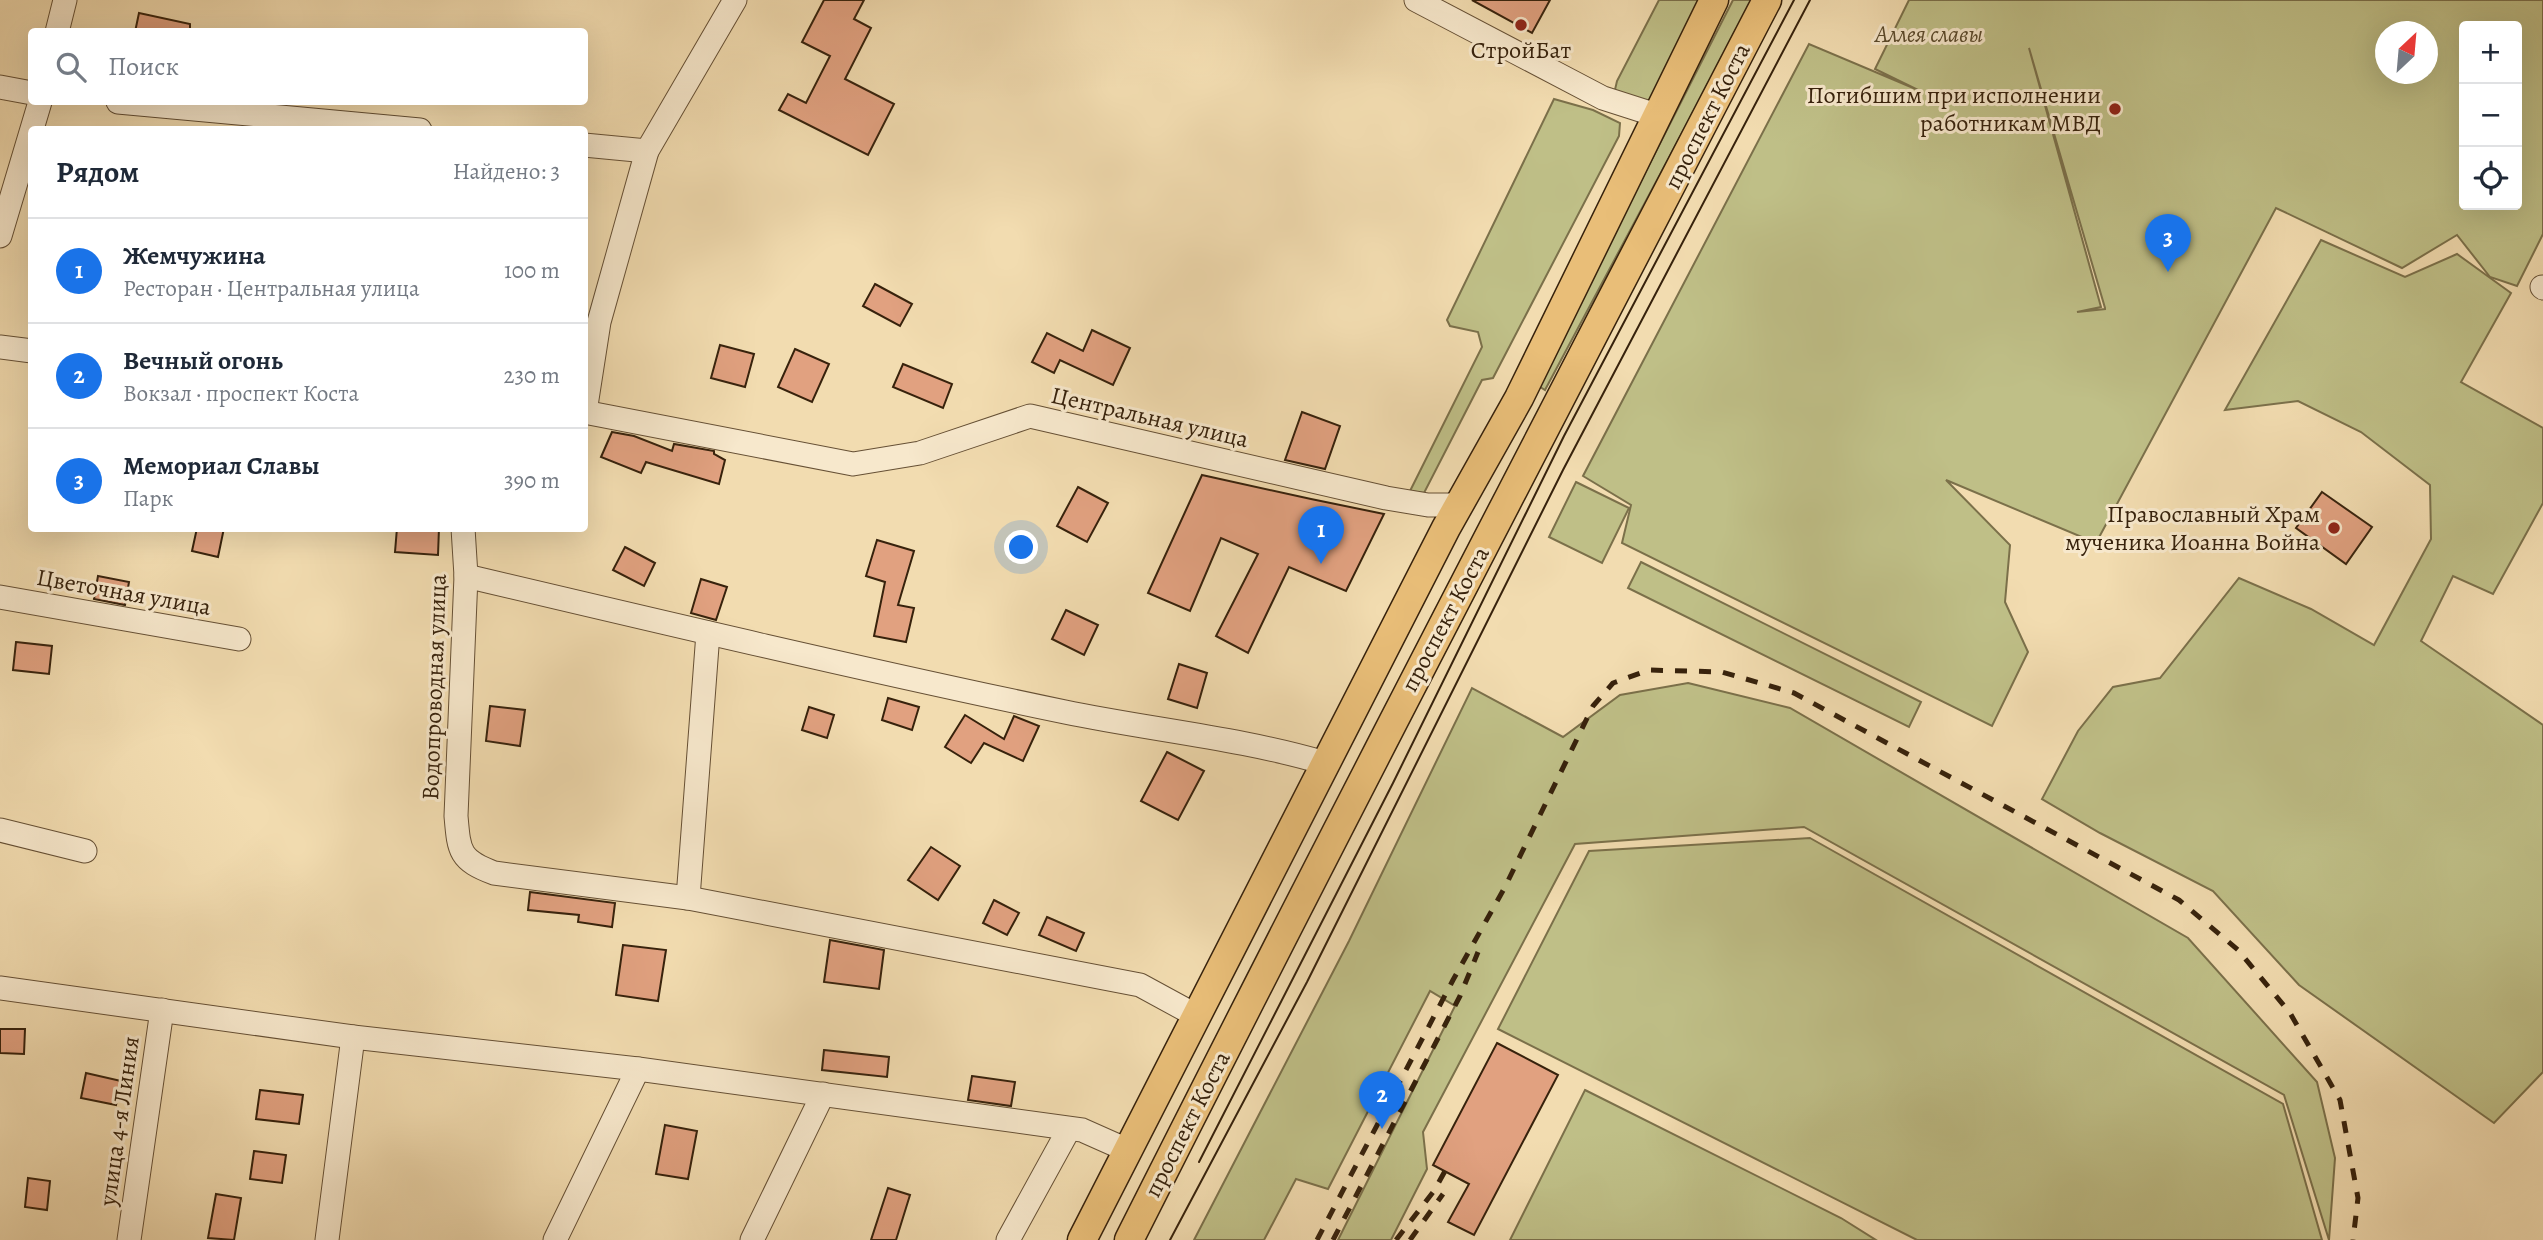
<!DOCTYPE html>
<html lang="ru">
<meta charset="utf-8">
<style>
:root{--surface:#fff;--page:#f2f2f3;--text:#1f2937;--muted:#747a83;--line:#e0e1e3;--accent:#1a73e8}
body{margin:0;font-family:Alegreya,serif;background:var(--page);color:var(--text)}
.controls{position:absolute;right:21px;top:21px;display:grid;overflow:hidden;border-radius:7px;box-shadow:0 7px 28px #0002}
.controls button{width:63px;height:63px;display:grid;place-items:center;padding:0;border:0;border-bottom:2px solid var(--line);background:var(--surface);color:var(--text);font:35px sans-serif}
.compass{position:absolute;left:2375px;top:21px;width:63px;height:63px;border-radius:50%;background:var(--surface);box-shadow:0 7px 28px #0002;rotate:26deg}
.you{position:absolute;left:1022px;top:548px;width:24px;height:24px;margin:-18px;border:5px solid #fff;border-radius:50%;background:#1a73e8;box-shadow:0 0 0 10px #1a73e833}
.badge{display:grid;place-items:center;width:46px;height:46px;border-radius:50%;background:var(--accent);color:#fff;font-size:23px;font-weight:700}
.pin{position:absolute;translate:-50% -58px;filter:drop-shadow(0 2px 4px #0008)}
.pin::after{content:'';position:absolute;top:37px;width:24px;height:21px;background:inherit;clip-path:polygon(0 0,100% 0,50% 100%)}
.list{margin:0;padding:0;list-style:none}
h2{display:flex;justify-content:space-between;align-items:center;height:91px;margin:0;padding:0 28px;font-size:30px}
h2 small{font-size:23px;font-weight:400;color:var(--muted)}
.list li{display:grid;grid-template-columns:46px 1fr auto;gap:21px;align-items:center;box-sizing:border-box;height:105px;padding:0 28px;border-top:2px solid var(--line)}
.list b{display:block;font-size:26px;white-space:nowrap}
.list p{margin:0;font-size:23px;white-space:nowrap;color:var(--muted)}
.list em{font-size:23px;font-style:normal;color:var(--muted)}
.icon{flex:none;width:38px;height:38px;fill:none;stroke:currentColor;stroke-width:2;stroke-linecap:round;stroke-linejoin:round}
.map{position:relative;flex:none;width:2543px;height:1240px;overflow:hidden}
.search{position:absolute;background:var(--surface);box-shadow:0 7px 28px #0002;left:28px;top:28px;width:560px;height:77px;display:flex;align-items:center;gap:18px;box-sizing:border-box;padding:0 24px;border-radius:7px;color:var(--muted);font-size:26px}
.panel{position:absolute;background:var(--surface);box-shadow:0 7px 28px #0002;left:28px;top:126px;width:560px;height:406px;border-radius:7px}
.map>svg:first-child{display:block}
</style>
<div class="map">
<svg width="2543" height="1240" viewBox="0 0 2543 1240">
<rect width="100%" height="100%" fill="#f2dcb0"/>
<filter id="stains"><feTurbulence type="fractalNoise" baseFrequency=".00286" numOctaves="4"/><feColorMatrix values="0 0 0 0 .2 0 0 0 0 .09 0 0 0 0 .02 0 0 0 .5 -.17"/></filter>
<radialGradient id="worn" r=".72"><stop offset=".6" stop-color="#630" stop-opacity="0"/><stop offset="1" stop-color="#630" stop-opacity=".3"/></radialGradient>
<g fill="#bfbf87" stroke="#7b704a" stroke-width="2" fill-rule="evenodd">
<path d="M 1659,0 L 1703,0 L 1653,99 L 1646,106 L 1614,94 L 1617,81 Z"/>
<path d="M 1733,0 L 1753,0 L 1545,390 L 1537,385 Z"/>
<path d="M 1909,0 L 2543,0 L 2543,234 L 2517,286 L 2490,277 L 2457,235 L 2402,268 L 2276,208 L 2096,543 L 1946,480 L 2010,545 L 2005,602 L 2028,652 L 1992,726 L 1622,543 L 1631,505 L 1583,476 L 1809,44 L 1918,90 L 1875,69 ZM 2464,26 L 2517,26 L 2517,205 L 2464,205 ZM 2386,32 L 2428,32 L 2428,74 L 2386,74 ZM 2029,48 L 2105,308 L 2105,309 L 2077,312 L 2101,307 Z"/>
<path d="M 1554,99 L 1593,110 L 1620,123 L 1619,136 L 1493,378 L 1482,380 L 1424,493 L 1410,491 L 1482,347 L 1478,332 L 1450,326 L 1447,320 Z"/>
<path d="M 2321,240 L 2405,277 L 2457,254 L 2511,293 L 2461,382 L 2543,428 L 2543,503 L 2493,594 L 2453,576 L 2421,641 L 2543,725 L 2543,1072 L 2494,1123 L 2299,985 L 2213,891 L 2100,833 L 2042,799 L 2078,731 L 2113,687 L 2160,678 L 2239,578 L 2311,609 L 2374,645 L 2431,539 L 2430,485 L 2361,432 L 2298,401 L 2225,410 Z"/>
<path d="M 1576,482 L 1629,508 L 1602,563 L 1549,537 Z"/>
<path d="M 1641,562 L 1921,702 L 1909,727 L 1628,588 Z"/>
<path d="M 1688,683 L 1790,708 L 2188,938 L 2317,1082 L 2335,1158 L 2329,1240 L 2284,1095 L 1804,827 L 1575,844 L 1423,1132 L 1427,1169 L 1391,1240 L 1338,1240 L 1455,1006 L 1430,991 L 1328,1189 L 1296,1179 L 1264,1240 L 1194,1240 L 1349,941 L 1472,688 L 1563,737 L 1620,695 Z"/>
<path d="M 1810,838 L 2283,1104 L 2322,1240 L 1917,1240 L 1498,1029 L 1589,851 Z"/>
<path d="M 1585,1090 L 1841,1218 L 1876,1240 L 1510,1240 Z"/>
</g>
<g fill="#e1a180" stroke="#37220c" stroke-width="2">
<path d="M 824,0 L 864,0 L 854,19 L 871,28 L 845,79 L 894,104 L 868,155 L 779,110 L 788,94 L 806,103 L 830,56 L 802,42 Z"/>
<path d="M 1472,0 L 1550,0 L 1532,33 Z"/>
<path d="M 139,13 L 190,24 L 190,32 L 135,32 Z"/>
<path d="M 875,284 L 912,304 L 900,326 L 863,306 Z"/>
<path d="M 1092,330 L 1130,348 L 1113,385 L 1060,360 L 1054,373 L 1032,362 L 1047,333 L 1083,351 Z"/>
<path d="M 720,345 L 754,354 L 745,387 L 711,378 Z"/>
<path d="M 795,349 L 829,364 L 812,402 L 778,387 Z"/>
<path d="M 903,364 L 952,384 L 943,408 L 893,387 Z"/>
<path d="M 1302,412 L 1340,426 L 1325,469 L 1285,460 Z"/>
<path d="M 612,432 L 634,436 L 672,451 L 674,444 L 714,451 L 714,454 L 725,460 L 719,484 L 646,462 L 641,473 L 601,457 Z"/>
<path d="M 1202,475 L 1311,499 L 1384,514 L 1346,591 L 1289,567 L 1248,653 L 1216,636 L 1258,554 L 1221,538 L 1190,611 L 1148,593 Z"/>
<path d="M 1078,487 L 1108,503 L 1087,542 L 1057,526 Z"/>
<path d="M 2322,492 L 2372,527 L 2346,564 L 2296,528 Z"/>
<path d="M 197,528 L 224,528 L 218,557 L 192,551 Z"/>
<path d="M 397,528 L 439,528 L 438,555 L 395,552 Z"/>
<path d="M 877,540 L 914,551 L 898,605 L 914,608 L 906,642 L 874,636 L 885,582 L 866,576 Z"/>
<path d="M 625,547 L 655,563 L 644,586 L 613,570 Z"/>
<path d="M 98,576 L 129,582 L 125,605 L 94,599 Z"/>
<path d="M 701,579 L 727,587 L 716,620 L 691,613 Z"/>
<path d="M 1066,610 L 1098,625 L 1084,655 L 1052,639 Z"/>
<path d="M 16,642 L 52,646 L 49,674 L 13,670 Z"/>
<path d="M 1179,664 L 1207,673 L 1197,708 L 1168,699 Z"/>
<path d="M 888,698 L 919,707 L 912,730 L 882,720 Z"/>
<path d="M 490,706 L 525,710 L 520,746 L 486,741 Z"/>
<path d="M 809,707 L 834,715 L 827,738 L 802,730 Z"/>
<path d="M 965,715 L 1004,739 L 1014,716 L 1039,726 L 1023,761 L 984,743 L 971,763 L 945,747 Z"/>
<path d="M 1167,752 L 1204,771 L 1178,820 L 1141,801 Z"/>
<path d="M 931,847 L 960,866 L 938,900 L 908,880 Z"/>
<path d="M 530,892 L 615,903 L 612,927 L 578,922 L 579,915 L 528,910 Z"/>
<path d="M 994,900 L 1019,913 L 1007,935 L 983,923 Z"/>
<path d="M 1047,917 L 1084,933 L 1076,951 L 1039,935 Z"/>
<path d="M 830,940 L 884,950 L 879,989 L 824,982 Z"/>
<path d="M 623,945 L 666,950 L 658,1001 L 616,995 Z"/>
<path d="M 0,1029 L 25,1029 L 24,1054 L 0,1053 Z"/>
<path d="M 1497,1043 L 1558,1075 L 1474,1235 L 1448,1222 L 1469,1184 L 1433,1165 Z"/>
<path d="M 824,1050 L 889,1057 L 887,1077 L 822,1070 Z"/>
<path d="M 86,1073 L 121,1081 L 116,1105 L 81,1098 Z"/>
<path d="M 972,1076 L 1015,1082 L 1011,1106 L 968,1100 Z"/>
<path d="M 260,1090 L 303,1095 L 299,1124 L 256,1119 Z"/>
<path d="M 665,1125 L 697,1131 L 688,1179 L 656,1174 Z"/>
<path d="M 254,1151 L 286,1155 L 282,1183 L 250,1179 Z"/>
<path d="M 28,1178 L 50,1181 L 47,1210 L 25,1207 Z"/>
<path d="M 888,1188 L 910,1195 L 896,1240 L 871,1240 Z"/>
<path d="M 216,1194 L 241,1198 L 234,1240 L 208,1238 Z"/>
</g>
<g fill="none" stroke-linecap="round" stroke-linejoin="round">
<defs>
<g id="minor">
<path d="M 1416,0 L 1603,98 L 1656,115"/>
<path d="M 57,32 L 65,0"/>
<path d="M 0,87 L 32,93"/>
<path d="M 118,102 L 420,130"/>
<path d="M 584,145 L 647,151"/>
<path d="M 0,236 L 40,102"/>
<path d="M 2542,287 L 2543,288"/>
<path d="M 0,347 L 32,351"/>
<path d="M 584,412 L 853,464 L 920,453 L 1030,416 L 1386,498 L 1428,505 L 1459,505"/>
<path d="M 585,412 L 599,322 L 647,151 L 735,0"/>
<path d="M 463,528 L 466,576 L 456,816 C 459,851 459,860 494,873 L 688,898 L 1140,985 L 1197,1016"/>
<path d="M 466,576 C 665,623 864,670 1065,712 C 1152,730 1240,738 1325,763"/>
<path d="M 0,597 L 239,639"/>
<path d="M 0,830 L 85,851"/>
<path d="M 688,898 L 708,633"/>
<path d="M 0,988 L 353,1037 L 638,1069 L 1082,1130 L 1127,1150"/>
<path d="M 129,1240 L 162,1010"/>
<path d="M 327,1240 L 353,1037"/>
<path d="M 555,1240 L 638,1069"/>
<path d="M 752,1240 L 823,1094"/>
<path d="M 1008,1240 L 1069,1129"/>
</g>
<g id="major">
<path d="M 1082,1240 L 1446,528 L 1519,398 L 1714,0"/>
<path d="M 1129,1240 C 1338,825 1553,413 1767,0"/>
</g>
</defs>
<use href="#minor" stroke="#665035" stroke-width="25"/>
<use href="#major" stroke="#37220c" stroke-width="31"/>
<use href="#minor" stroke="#f7e8cc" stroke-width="23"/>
<use href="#major" stroke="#e9be78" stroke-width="28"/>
<g stroke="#37220c" stroke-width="2">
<path d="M 1199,1162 L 1393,783 L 1564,436 L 1794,0"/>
<path d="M 1170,1240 L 1307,982 L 1563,470 L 1810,0"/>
</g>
<g stroke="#37220c" stroke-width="5" stroke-dasharray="12 12" stroke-linecap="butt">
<path d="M 1317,1240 L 1453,980 L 1505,887 L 1593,706 L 1613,683 L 1649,670 L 1722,672 L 1794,693 L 2179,900 L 2238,950 L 2290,1013 L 2340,1100 L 2358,1198 L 2353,1240"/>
<path d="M 1333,1240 L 1460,996 L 1478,952"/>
<path d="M 1396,1240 L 1434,1191 L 1445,1171"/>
<path d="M 1410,1240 L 1443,1194"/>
</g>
</g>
<g fill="#8f2418" stroke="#f7e8cc" stroke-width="2.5">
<circle cx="1521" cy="25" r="7"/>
<circle cx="2115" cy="109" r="7"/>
<circle cx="2334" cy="528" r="7"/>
</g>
<g text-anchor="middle" stroke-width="6" stroke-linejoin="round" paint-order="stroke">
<g font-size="24" font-style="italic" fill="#59492b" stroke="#f7e8cc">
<text x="1929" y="42">Аллея славы</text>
</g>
<g font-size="24" fill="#37220c" stroke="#f7e8cc" text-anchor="end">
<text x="1521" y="58" text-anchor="middle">СтройБат</text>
<text x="2101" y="103">Погибшим при исполнении<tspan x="2101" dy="28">работникам МВД</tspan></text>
<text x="2320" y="522">Православный Храм<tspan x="2320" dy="28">мученика Иоанна Война</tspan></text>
</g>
<g font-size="24" fill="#37220c" stroke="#f7e8cc">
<text transform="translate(1707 116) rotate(-63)" y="8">проспект Коста</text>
<text transform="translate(1150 417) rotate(13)" y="8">Центральная улица</text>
<text transform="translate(124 592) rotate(10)" y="8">Цветочная улица</text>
<text transform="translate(1445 619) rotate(-62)" y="8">проспект Коста</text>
<text transform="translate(434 687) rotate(-88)" y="8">Водопроводная улица</text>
<text transform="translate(119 1121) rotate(-82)" y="8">улица 4-я Линия</text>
<text transform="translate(1187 1124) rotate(-63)" y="8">проспект Коста</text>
</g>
</g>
<rect width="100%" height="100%" filter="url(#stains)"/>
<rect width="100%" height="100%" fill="url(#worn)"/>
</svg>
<div class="controls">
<button>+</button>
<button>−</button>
<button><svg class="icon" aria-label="locate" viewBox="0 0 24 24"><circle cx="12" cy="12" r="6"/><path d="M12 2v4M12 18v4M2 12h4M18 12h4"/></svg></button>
</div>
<svg class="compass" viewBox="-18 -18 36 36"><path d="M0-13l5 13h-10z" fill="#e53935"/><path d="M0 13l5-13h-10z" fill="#747a83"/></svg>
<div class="you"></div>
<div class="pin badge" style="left:1321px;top:564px">1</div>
<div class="pin badge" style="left:1382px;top:1129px">2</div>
<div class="pin badge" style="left:2168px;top:272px">3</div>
<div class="search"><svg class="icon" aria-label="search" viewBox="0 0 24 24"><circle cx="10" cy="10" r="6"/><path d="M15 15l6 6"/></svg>Поиск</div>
<section class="panel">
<h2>Рядом<small>Найдено: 3</small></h2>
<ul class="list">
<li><span class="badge">1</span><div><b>Жемчужина</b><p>Ресторан · Центральная улица</p></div><em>100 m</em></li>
<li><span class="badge">2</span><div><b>Вечный огонь</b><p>Вокзал · проспект Коста</p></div><em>230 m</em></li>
<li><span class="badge">3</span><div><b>Мемориал Славы</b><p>Парк</p></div><em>390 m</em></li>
</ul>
</section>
</div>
